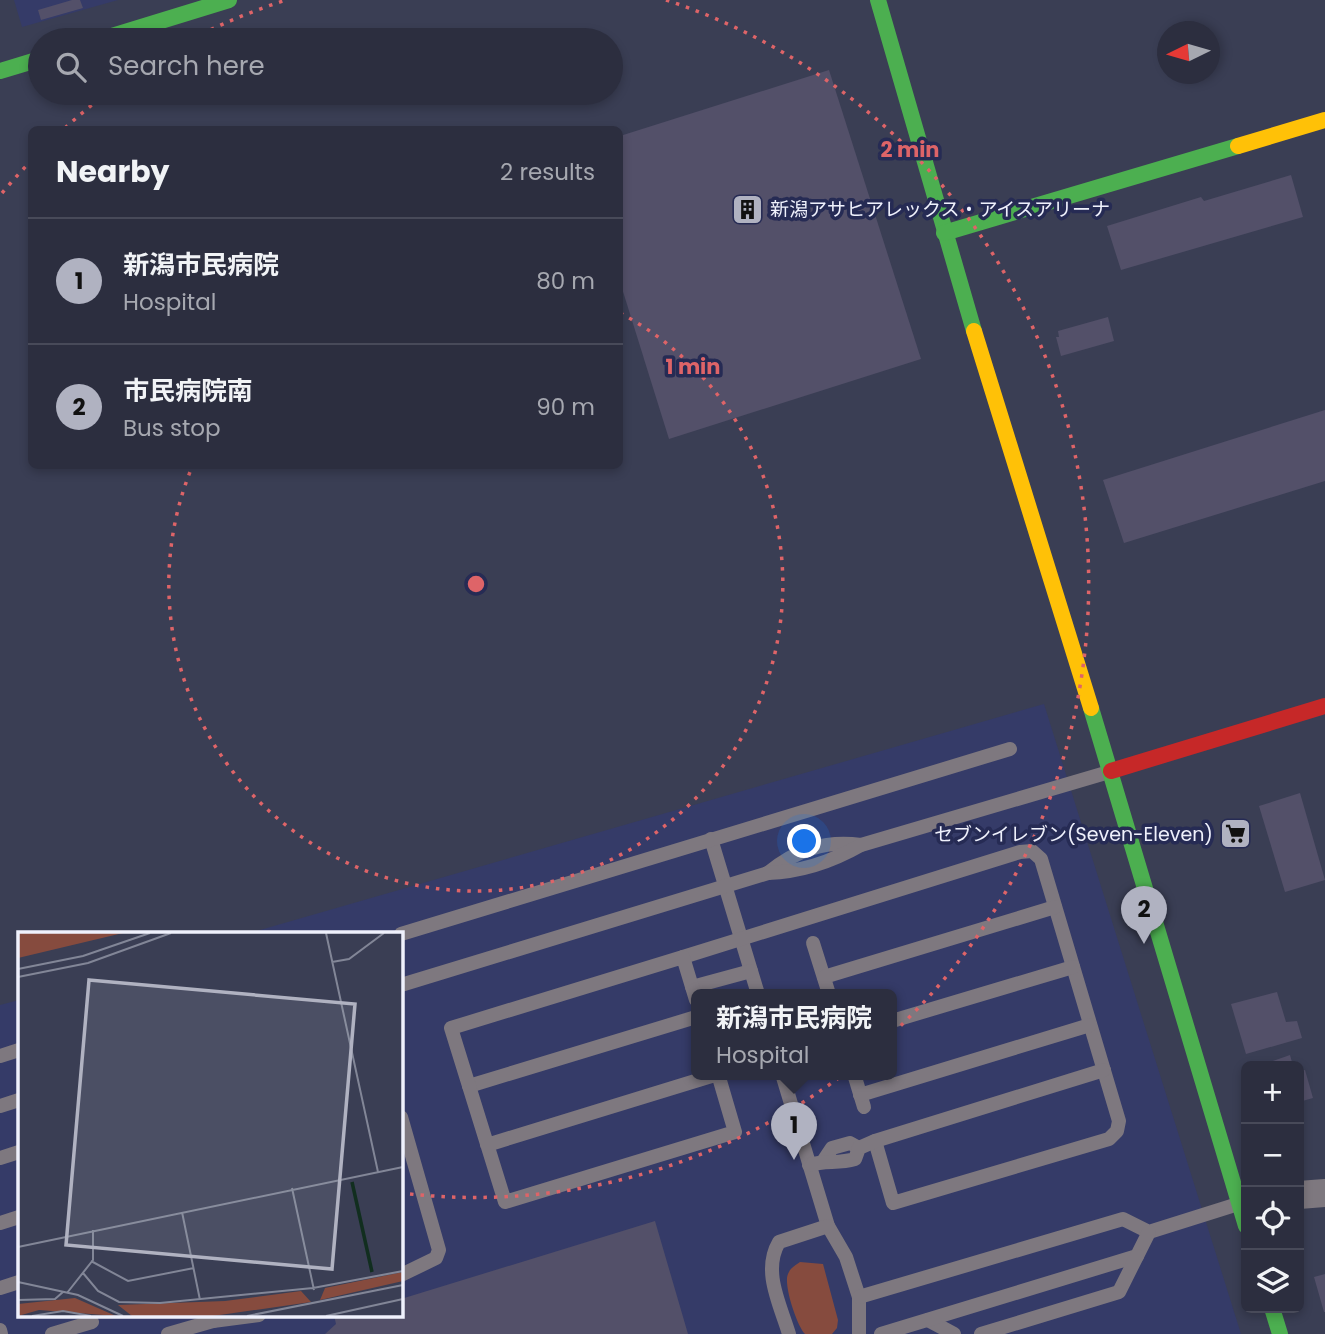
<!DOCTYPE html>
<meta charset="utf-8">
<style>
:root{--surface:#2c2e3f;--page:#343646;--text:#f1f3f6;--muted:#a6a8b0;--line:#484a59;--accent:#b0b2c1}
body{margin:0;font-family:Poppins,"Noto Sans JP",sans-serif;background:var(--page);color:var(--text)}
.controls{position:absolute;right:21px;bottom:21px;display:grid;overflow:hidden;border-radius:10px;box-shadow:0 4px 10px #0003}
.controls button{width:63px;height:63px;display:grid;place-items:center;padding:0;border:0;border-bottom:2px solid var(--line);background:var(--surface);color:var(--text);font:35px sans-serif}
.compass{position:absolute;left:1157px;top:21px;width:63px;height:63px;border-radius:50%;background:var(--surface);box-shadow:0 4px 10px #0003;rotate:265deg}
.you{position:absolute;left:805px;top:842px;width:24px;height:24px;margin:-18px;border:5px solid #fff;border-radius:50%;background:#1a73e8;box-shadow:0 0 0 10px #1a73e833}
.badge{display:grid;place-items:center;width:46px;height:46px;border-radius:50%;background:var(--accent);color:#111;font-size:23px;font-weight:700}
.pin{position:absolute;translate:-50% -58px;filter:drop-shadow(0 2px 4px #0008)}
.pin::after{content:'';position:absolute;top:37px;width:24px;height:21px;background:inherit;clip-path:polygon(0 0,100% 0,50% 100%)}
.popup{position:absolute;left:691px;top:989px;width:206px;height:91px;box-sizing:border-box;display:grid;place-content:center;border-radius:10px;background:var(--surface);filter:drop-shadow(0 2px 5px #0005);font-size:23px;white-space:nowrap;color:var(--muted)}
.popup b{font-size:26px;color:var(--text)}
.popup::after{content:'';position:absolute;left:50%;top:100%;margin-left:-14px;border:14px solid transparent;border-top-color:var(--surface)}
.list{margin:0;padding:0;list-style:none}
h2{display:flex;justify-content:space-between;align-items:center;height:91px;margin:0;padding:0 28px;font-size:30px}
h2 small{font-size:23px;font-weight:400;color:var(--muted)}
.list li{display:grid;grid-template-columns:46px 1fr auto;gap:21px;align-items:center;box-sizing:border-box;height:126px;padding:0 28px;border-top:2px solid var(--line)}
.list b{display:block;font-size:26px;white-space:nowrap}
.list p{margin:0;font-size:23px;white-space:nowrap;color:var(--muted)}
.list em{font-size:23px;font-style:normal;color:var(--muted)}
.icon{flex:none;width:38px;height:38px;fill:none;stroke:currentColor;stroke-width:2;stroke-linecap:round;stroke-linejoin:round}
.map{position:relative;flex:none;width:1325px;height:1334px;overflow:hidden}
.search{position:absolute;background:var(--surface);box-shadow:0 4px 10px #0003;left:28px;top:28px;width:595px;height:77px;display:flex;align-items:center;gap:18px;box-sizing:border-box;padding:0 24px;border-radius:38px;color:var(--muted);font-size:26px}
.panel{position:absolute;background:var(--surface);box-shadow:0 4px 10px #0003;left:28px;top:126px;width:595px;height:343px;border-radius:10px}
.map>svg:first-child{display:block}
</style>
<div class="map">
<svg width="1325" height="1334" viewBox="0 0 1325 1334">
<rect width="100%" height="100%" fill="#3a3e54"/>
<g fill="#353b68" fill-rule="evenodd">
<path d="M 14,0 L 118,0 L 22,27 Z"/>
<path d="M 1044,704 L 1241,1334 L 0,1334 L 0,1005 L 19,1000 L 19,1315 L 401,1315 L 401,933 L 250,933 ZM 696,994 L 892,994 L 892,1074 L 696,1074 Z"/>
</g>
<path fill="#864b3e" d="M 800,1262 L 823,1264 L 838,1320 L 837,1328 L 832,1334 L 805,1334 C 797,1326 783,1284 788,1274 C 790,1268 796,1265 800,1262 Z"/>
<g fill="#535069">
<path d="M 72,0 L 80,0 L 83,8 L 41,20 L 38,10 Z"/>
<path d="M 829,70 L 921,359 L 669,439 L 620,282 L 620,136 Z"/>
<path d="M 1291,175 L 1303,217 L 1121,270 L 1107,226 L 1201,197 L 1204,201 Z"/>
<path d="M 1108,317 L 1114,341 L 1061,356 L 1056,337 L 1059,337 L 1058,331 Z"/>
<path d="M 1325,410 L 1325,481 L 1124,543 L 1103,480 Z"/>
<path d="M 1300,793 L 1325,880 L 1285,892 L 1259,806 Z"/>
<path d="M 1277,992 L 1286,1022 L 1297,1021 L 1302,1038 L 1246,1054 L 1231,1004 Z"/>
<path d="M 1290,1055 L 1293,1066 L 1259,1066 Z"/>
<path d="M 1305,1070 L 1313,1098 L 1299,1102 L 1299,1071 Z"/>
<path d="M 655,1221 L 688,1334 L 325,1334 L 336,1324 L 334,1315 L 401,1315 L 401,1299 Z"/>
<path d="M 1325,1274 L 1325,1312 L 1324,1312 L 1314,1277 Z"/>
</g>
<g fill="none" stroke-linecap="round" stroke-linejoin="round">
<g stroke="#7e787f" stroke-width="14">
<path d="M 711,839 L 758,994"/>
<path d="M 768,873 C 796,850 825,840 861,845"/>
<path d="M 401,934 L 1010,749"/>
<path d="M 813,943 L 829,994"/>
<path d="M 683,957 L 1020,852 L 1032,851 L 1041,859 L 1119,1121 L 1117,1131 L 1109,1139 L 893,1203 L 875,1141"/>
<path d="M 824,977 L 1055,907"/>
<path d="M 401,985 L 768,873 C 801,872 833,861 861,845 L 1109,772"/>
<path d="M 692,987 L 751,971"/>
<path d="M 892,1021 L 1073,967"/>
<path d="M 0,1056 L 19,1050"/>
<path d="M 782,1074 L 828,1226 L 846,1257 L 859,1297 L 859,1334"/>
<path d="M 854,1074 L 864,1107"/>
<path d="M 469,1086 L 696,1017"/>
<path d="M 860,1095 L 1090,1025"/>
<path d="M 0,1106 L 19,1100"/>
<path d="M 401,1117 L 439,1250 L 436,1258 L 401,1275"/>
<path d="M 487,1145 L 718,1074 L 735,1132 L 505,1202 C 487,1144 469,1086 451,1028 L 683,957 L 696,1000"/>
<path d="M 0,1158 L 19,1152"/>
<path d="M 824,1160 L 832,1148 L 850,1143 L 859,1148"/>
<path d="M 809,1165 C 826,1160 838,1164 855,1159 L 859,1148 L 875,1141 L 1104,1070"/>
<path d="M 0,1223 L 19,1217"/>
<path d="M 0,1288 L 19,1282"/>
<path d="M 859,1297 L 1123,1219 L 1149,1232 L 1238,1204"/>
<path d="M 928,1320 L 954,1334"/>
<path d="M 213,1321 L 259,1315"/>
<path d="M 0,1330 L 1,1334"/>
<path d="M 52,1334 L 92,1322"/>
<path d="M 168,1334 L 213,1321 L 211,1315"/>
<path d="M 789,1334 C 780,1304 762,1271 779,1242 L 828,1226"/>
<path d="M 881,1334 L 1137,1256 L 1149,1232"/>
<path d="M 981,1334 L 1119,1292 L 1137,1256"/>
</g>
<path stroke="#7e787f" stroke-width="28" d="M 1299,1195 L 1325,1193"/>
<g stroke="#4caf50" stroke-width="16">
<path d="M 878,0 L 974,331"/>
<path d="M 99,40 L 229,0"/>
<path d="M 0,71 L 40,59"/>
<path d="M 944,233 L 1238,146"/>
<path d="M 1091,708 L 1246,1226"/>
<path d="M 1272,1308 L 1280,1334"/>
</g>
<g stroke="#ffc107" stroke-width="16">
<path d="M 1238,146 L 1325,120"/>
<path d="M 974,331 L 1091,708"/>
</g>
<path stroke="#c62828" stroke-width="16" d="M 1111,771 L 1325,706"/>
</g>
<g fill="none" stroke="#de6468" stroke-width="3.5" stroke-dasharray="3.5 7">
<path d="M620 313A307 307 0 1 1 192 467"/>
<path d="M2 193A614 614 0 0 1 31 161M65 128A614 614 0 0 1 106 94M192 39A614 614 0 0 1 286 0M666 0A614 614 0 0 1 401 1193"/>
</g>
<defs>
<symbol id="building-square" viewBox="-11 -11 22 22"><rect x="-9" y="-9" width="18" height="18" rx="4" fill="#b0b2c1" stroke="#262b54"/><path d="M-4-6H4V6H1V3H-1V6H-4ZM-2.5-4.3h1.7v1.8h-1.7ZM.8-4.3h1.7v1.8H.8ZM-2.5-1h1.7V.8h-1.7ZM.8-1h1.7V.8H.8Z" fill="#111"/></symbol>
<symbol id="supermarket-square" viewBox="-11 -11 22 22"><rect x="-9" y="-9" width="18" height="18" rx="4" fill="#b0b2c1" stroke="#262b54"/><path d="M-6-5.5h2.5l.6 2H6L4.5 2H-2.5L-4.4-4H-6ZM-1.5 3.2a1.3 1.3 0 1 0 .1 0ZM3 3.2a1.3 1.3 0 1 0 .1 0Z" fill="#111"/></symbol>
</defs>
<g fill-rule="evenodd">
<use href="#building-square" x="730" y="192" width="35" height="35"/>
<use href="#supermarket-square" x="1218" y="816" width="35" height="35"/>
</g>
<g text-anchor="middle" stroke-width="7" stroke-linejoin="round" paint-order="stroke">
<g font-size="19" fill="#eff1fc" stroke="#262b54" text-anchor="start">
<text x="770" y="216">新潟アサヒアレックス・アイスアリーナ</text>
<text x="1213" y="841" text-anchor="end">セブンイレブン(Seven-Eleven)</text>
</g>
</g>
<g transform="translate(18 932)">
<rect width="385" height="385" fill="#3a3e54"/>
<path d="M 0,1 L 105,1 L 0,26 ZM 385,340 L 385,349 L 302,368 L 307,356 ZM 283,359 L 293,370 L 195,384 L 114,384 L 100,373 L 207,369 ZM 57,366 L 98,384 L 21,378 L 0,384 L 0,372 Z" fill="#864b3e"/>
<path fill="none" stroke="#112e1f" stroke-width="3.5" d="M 334,250 L 354,340"/>
<path fill="none" stroke="#828697" stroke-width="2" d="M 308,1 L 360,240M 314,30 L 331,27 L 366,1M 0,37 L 65,24 L 132,1M 0,45 L 70,31 L 153,1M 274,256 L 296,358M 164,280 L 182,368M 0,315 L 385,235M 73,329 L 110,349 L 176,336M 65,341 L 80,359 L 101,370 L 142,371 L 295,356 L 385,339M 0,350 L 60,363 L 105,384M 49,361 L 75,328 L 75,298M 0,368 L 37,367 L 45,360M 14,384 L 45,379 L 73,384M 229,384 L 385,353M 308,384 L 385,367"/>
<path fill="#b0b2c1" fill-opacity="0.15" stroke="#b0b2c1" stroke-width="3.5" d="M 71,48 L 337,72 L 314,337 L 48,313 Z"/>
<rect width="385" height="385" fill="none" stroke="#eff1fc" stroke-width="3.5"/>
</g>
<circle cx="476" cy="584" r="10" fill="#de6468" stroke="#262b54" stroke-width="3.5"/>
<g font-size="21" text-anchor="middle" font-weight="bold" fill="#de6468" stroke="#262b54" stroke-width="7" stroke-linejoin="round" paint-order="stroke">
<text x="910" y="157">2 min</text>
<text x="693" y="374">1 min</text>
</g>
</svg>
<div class="controls">
<button>+</button>
<button>−</button>
<button><svg class="icon" aria-label="locate" viewBox="0 0 24 24"><circle cx="12" cy="12" r="6"/><path d="M12 2v4M12 18v4M2 12h4M18 12h4"/></svg></button>
<button><svg class="icon" aria-label="layers" viewBox="0 0 24 24"><path d="M12 4l9 5-9 5-9-5zM3 14l9 5 9-5"/></svg></button>
</div>
<svg class="compass" viewBox="-18 -18 36 36"><path d="M0-13l5 13h-10z" fill="#e53935"/><path d="M0 13l5-13h-10z" fill="#a6a8b0"/></svg>
<div class="you"></div>
<div class="pin badge" style="left:794px;top:1160px">1</div>
<div class="popup"><b>新潟市民病院</b>Hospital</div>
<div class="pin badge" style="left:1144px;top:944px">2</div>
<div class="search"><svg class="icon" aria-label="search" viewBox="0 0 24 24"><circle cx="10" cy="10" r="6"/><path d="M15 15l6 6"/></svg>Search here</div>
<section class="panel">
<h2>Nearby<small>2 results</small></h2>
<ul class="list">
<li><span class="badge">1</span><div><b>新潟市民病院</b><p>Hospital</p></div><em>80 m</em></li>
<li><span class="badge">2</span><div><b>市民病院南</b><p>Bus stop</p></div><em>90 m</em></li>
</ul>
</section>
</div>
